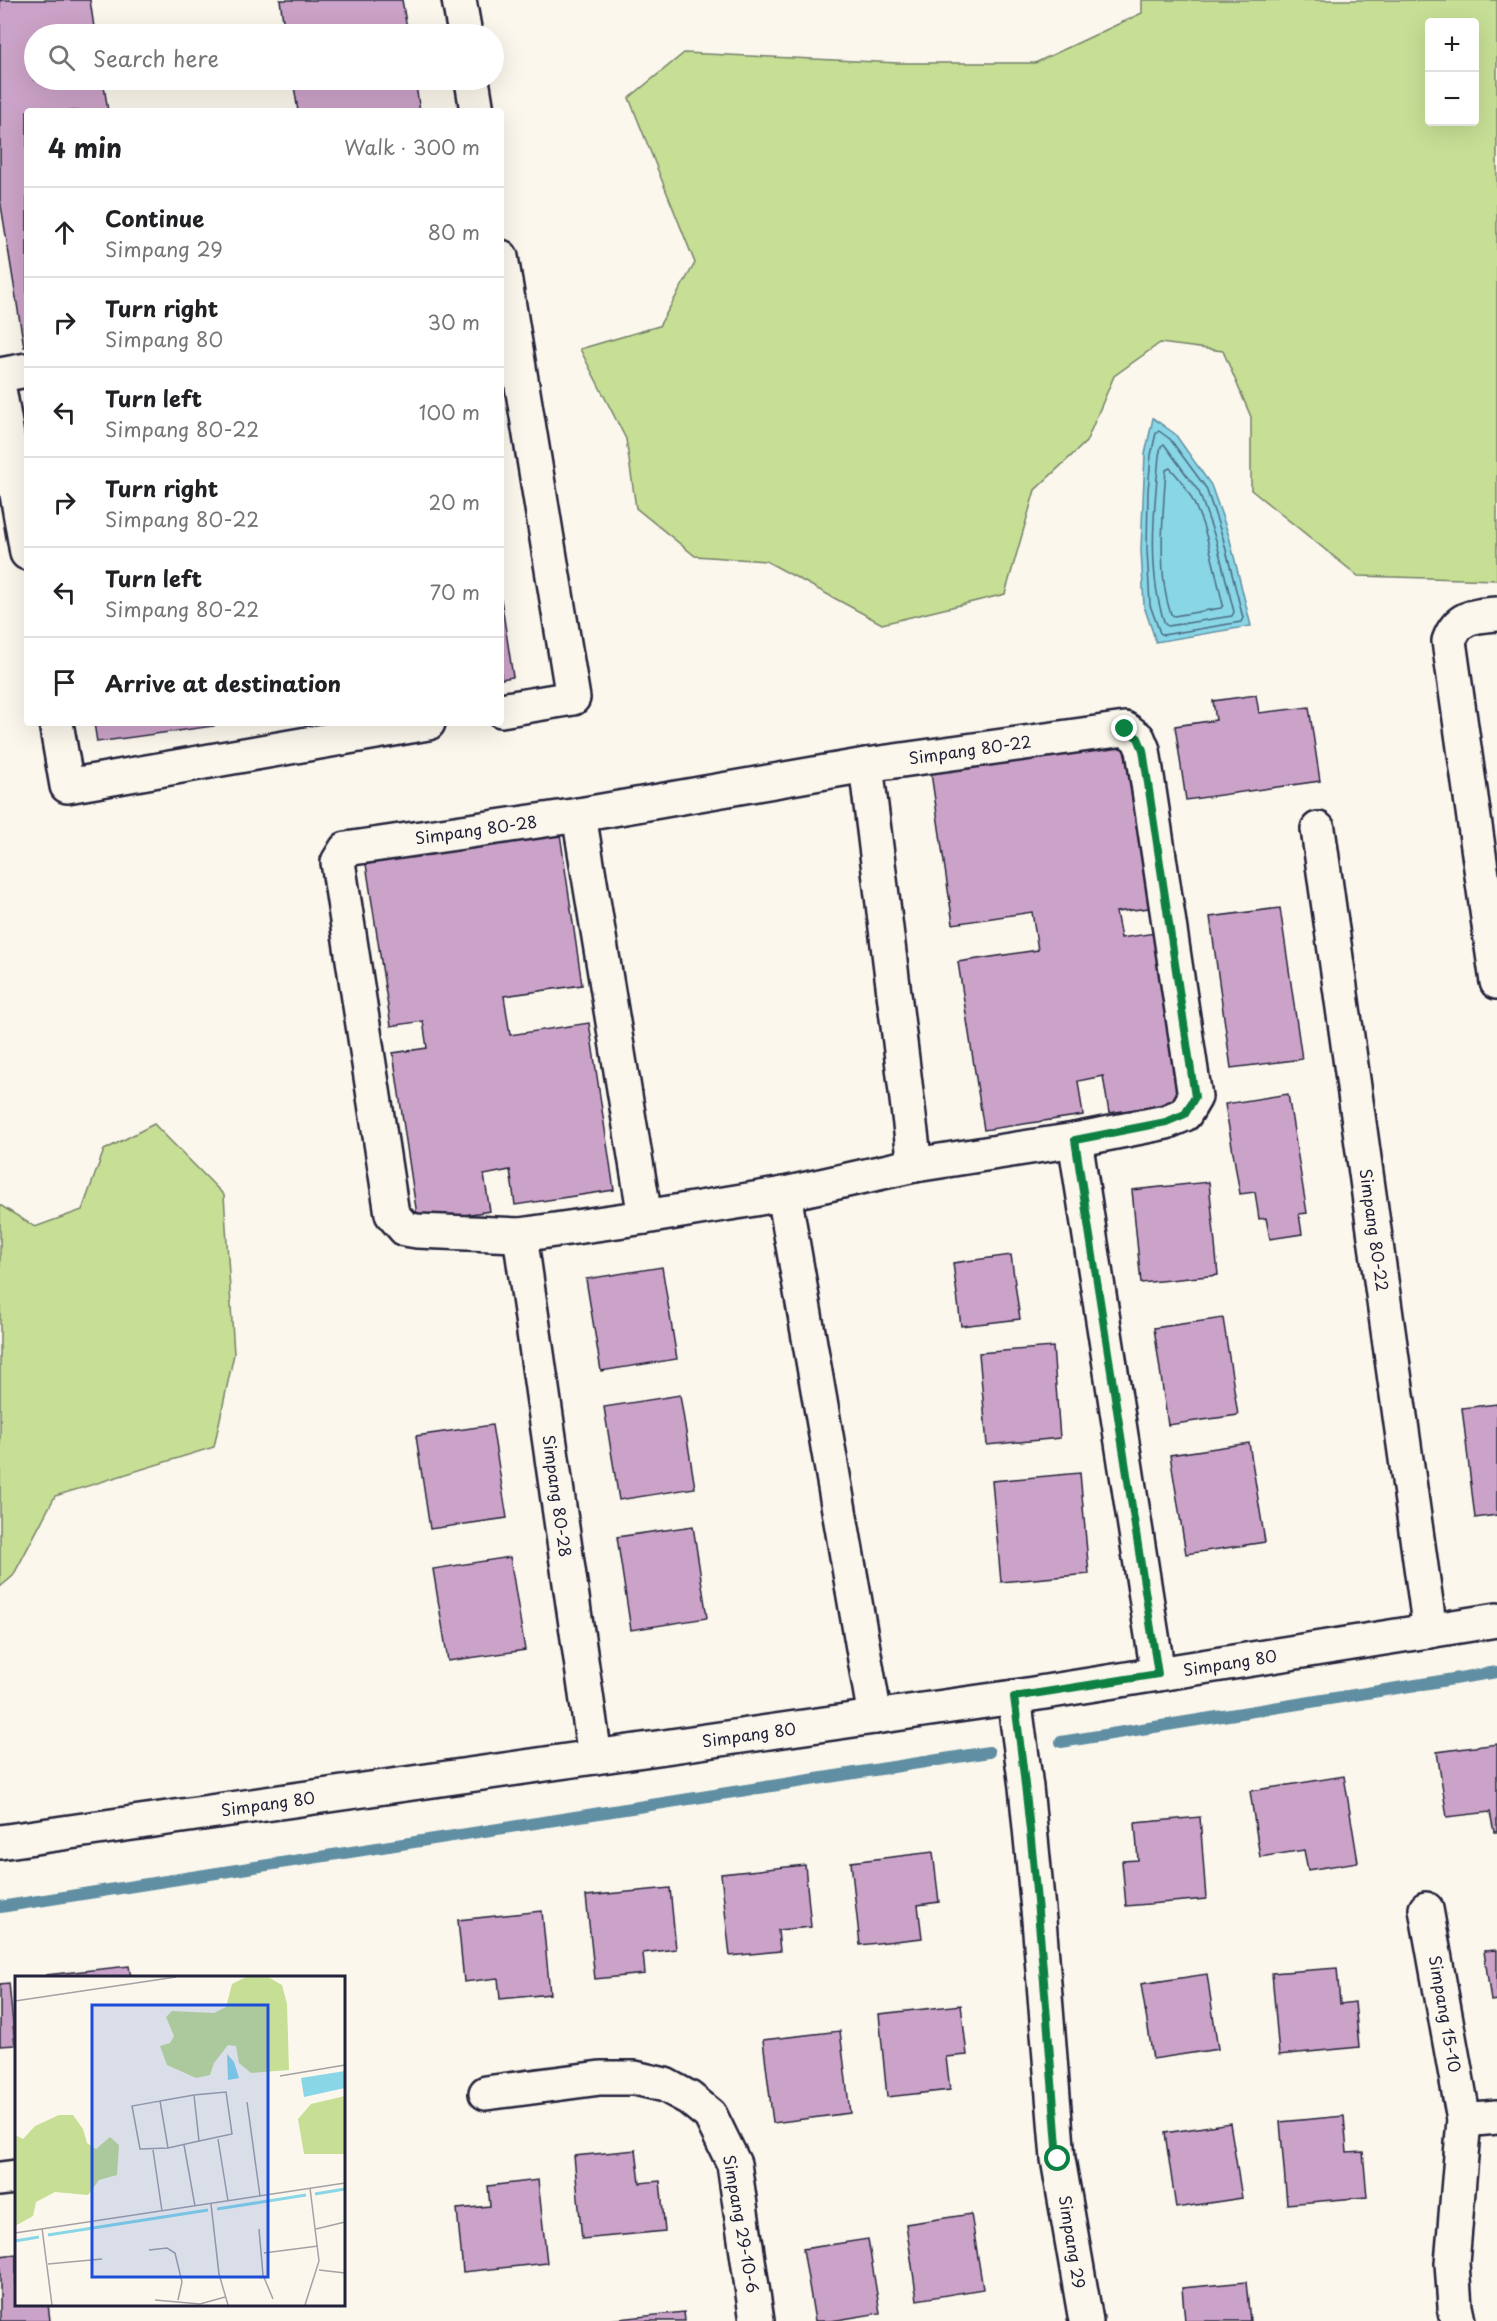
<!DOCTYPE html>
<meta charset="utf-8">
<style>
:root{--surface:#fff;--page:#f2f2f2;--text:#202124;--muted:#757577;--line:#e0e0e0}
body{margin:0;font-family:"Playpen Sans",sans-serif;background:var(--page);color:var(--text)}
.controls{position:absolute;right:18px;top:18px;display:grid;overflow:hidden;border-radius:6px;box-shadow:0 6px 24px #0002}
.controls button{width:54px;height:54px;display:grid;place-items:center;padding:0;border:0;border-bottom:2px solid var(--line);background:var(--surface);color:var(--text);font:30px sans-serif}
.stop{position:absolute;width:18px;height:18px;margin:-14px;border:4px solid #0b8043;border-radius:50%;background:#fff}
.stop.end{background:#0b8043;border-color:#fff;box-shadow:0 2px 6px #0008}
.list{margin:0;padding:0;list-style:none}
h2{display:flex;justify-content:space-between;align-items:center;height:78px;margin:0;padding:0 24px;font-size:26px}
h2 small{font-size:20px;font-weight:400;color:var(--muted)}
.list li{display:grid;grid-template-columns:39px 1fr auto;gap:18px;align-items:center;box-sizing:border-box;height:90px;padding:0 24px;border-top:2px solid var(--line)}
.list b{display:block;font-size:22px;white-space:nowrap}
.list p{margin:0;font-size:20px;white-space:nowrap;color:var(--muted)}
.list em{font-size:20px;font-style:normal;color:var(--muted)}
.icon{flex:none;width:33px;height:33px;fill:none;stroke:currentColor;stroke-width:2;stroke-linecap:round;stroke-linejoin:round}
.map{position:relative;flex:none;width:1497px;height:2321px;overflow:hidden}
.search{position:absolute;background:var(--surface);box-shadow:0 6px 24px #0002;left:24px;top:24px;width:480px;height:66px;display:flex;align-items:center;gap:15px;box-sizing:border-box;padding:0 21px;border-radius:33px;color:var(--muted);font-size:22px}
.panel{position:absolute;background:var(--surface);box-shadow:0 6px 24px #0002;left:24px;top:108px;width:480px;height:618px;border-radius:6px}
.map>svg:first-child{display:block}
</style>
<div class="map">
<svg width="1497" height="2321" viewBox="0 0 1497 2321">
<rect width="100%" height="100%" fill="#fbf7ec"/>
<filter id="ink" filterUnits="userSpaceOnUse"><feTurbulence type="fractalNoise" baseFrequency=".0167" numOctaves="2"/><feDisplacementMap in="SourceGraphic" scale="12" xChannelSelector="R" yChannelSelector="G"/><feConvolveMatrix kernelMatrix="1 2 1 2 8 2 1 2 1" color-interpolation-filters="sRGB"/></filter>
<g filter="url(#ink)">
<g fill="#c6df95" stroke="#748068" stroke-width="1.5" fill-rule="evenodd">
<path d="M 1142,0 L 1497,0 L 1497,580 L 1358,576 L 1251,490 L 1251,417 L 1223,351 L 1160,343 L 1114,376 L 1086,442 L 1035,490 L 1005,594 L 882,624 L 766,561 L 695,556 L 636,508 L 626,439 L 580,349 L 659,326 L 695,263 L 629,98 L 684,53 L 898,63 L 1035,63 L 1142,13 ZM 1430,22 L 1474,22 L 1474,122 L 1430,122 Z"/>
<path d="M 154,1124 L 224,1195 L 234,1354 L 214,1447 L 55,1496 L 13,1576 L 0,1587 L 0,1205 L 35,1227 L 82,1210 L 104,1150 Z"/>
</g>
<path fill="#89d6e7" stroke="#608ea2" stroke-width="1.5" d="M 1153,418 L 1175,434 L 1211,485 L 1229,536 L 1251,626 L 1156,642 L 1144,606 L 1141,550 L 1145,454 Z"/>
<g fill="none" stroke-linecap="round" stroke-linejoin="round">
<g stroke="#4b6a80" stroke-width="1.5">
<path d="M 1159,431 L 1170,439 L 1206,488 L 1223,538 L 1243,618 L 1241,622 L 1163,635 L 1160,633 L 1150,605 L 1147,550 L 1148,491 L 1151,455 L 1156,433 Z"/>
<path d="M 1164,444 L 1199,492 L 1216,540 L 1234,612 L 1232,616 L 1168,626 L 1165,624 C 1147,574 1154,509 1159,456 L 1161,446 Z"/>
<path d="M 1170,468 C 1204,502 1212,559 1223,605 L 1221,608 L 1174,616 L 1171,614 C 1157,577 1163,510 1166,470 Z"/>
</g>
<g stroke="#608ea2" stroke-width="12">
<path d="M 1061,1742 L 1497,1672"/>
<path d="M 0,1907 L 989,1752"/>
</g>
</g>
<g fill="#cca3c8" stroke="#22223b" stroke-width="1.5">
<path d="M 0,0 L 90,0 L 95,34 L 34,34 L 34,80 L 103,80 L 108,111 L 27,111 L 27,347 L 24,347 L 0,199 Z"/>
<path d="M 280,0 L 402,0 L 408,34 L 285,34 Z"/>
<path d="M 293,80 L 415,80 L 420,111 L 298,111 Z"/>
<path d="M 501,599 L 513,677 L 501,679 Z"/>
<path d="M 1256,695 L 1259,713 L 1309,707 L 1320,781 L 1186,800 L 1175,726 L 1216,720 L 1213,701 Z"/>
<path d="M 94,723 L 213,723 L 214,726 L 97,742 Z"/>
<path d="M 1124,745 L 1149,908 L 1116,912 L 1121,938 L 1155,933 L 1181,1102 L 1109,1113 L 1103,1076 L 1078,1081 L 1083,1115 L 984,1130 L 958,962 L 1038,950 L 1032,912 L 953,924 L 931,773 Z"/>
<path d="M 560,834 L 582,985 L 504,996 L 510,1035 L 589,1023 L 614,1190 L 515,1205 L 510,1170 L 484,1175 L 490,1211 L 418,1222 L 393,1053 L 427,1048 L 423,1021 L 391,1026 L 366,864 Z"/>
<path d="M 1280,908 L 1302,1059 L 1231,1068 L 1210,917 Z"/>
<path d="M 1288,1094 L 1307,1213 L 1299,1214 L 1302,1234 L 1270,1239 L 1266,1218 L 1259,1219 L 1255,1192 L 1240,1194 L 1225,1104 Z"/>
<path d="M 1209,1182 L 1218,1275 L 1141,1283 L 1132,1190 Z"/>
<path d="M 1011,1255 L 1020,1319 L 961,1326 L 953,1263 Z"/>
<path d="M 662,1267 L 677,1359 L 601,1371 L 586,1279 Z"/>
<path d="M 1223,1318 L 1238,1415 L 1168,1425 L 1154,1328 Z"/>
<path d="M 1053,1347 L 1060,1438 L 987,1445 L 979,1353 Z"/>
<path d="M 680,1395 L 695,1488 L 619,1500 L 604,1407 Z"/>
<path d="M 1497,1404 L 1497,1515 L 1475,1518 L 1462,1408 Z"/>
<path d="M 492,1425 L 507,1518 L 430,1529 L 416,1436 Z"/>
<path d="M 1249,1443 L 1265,1542 L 1186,1554 L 1170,1455 Z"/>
<path d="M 1080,1473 L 1089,1574 L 1001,1582 L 992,1481 Z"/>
<path d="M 693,1526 L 707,1618 L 631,1630 L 617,1537 Z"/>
<path d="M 510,1557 L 525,1650 L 448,1661 L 433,1569 Z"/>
<path d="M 1497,1744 L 1497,1832 L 1494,1832 L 1490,1812 L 1447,1817 L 1437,1752 Z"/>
<path d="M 1344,1776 L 1358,1862 L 1308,1870 L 1304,1850 L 1260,1857 L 1250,1791 Z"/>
<path d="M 1200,1817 L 1206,1899 L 1126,1906 L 1122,1861 L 1138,1860 L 1135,1823 Z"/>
<path d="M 933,1852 L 939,1902 L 918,1905 L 922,1938 L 860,1945 L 851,1862 Z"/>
<path d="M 805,1865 L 811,1927 L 778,1930 L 780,1951 L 730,1956 L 721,1874 Z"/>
<path d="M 670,1888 L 676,1949 L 643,1953 L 645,1974 L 595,1979 L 586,1896 Z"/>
<path d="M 542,1911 L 550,1994 L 500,1999 L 498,1978 L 464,1982 L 458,1920 Z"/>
<path d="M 1497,1950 L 1497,2000 L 1491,2001 L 1484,1951 Z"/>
<path d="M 129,1966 L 131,1978 L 46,1978 L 46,1975 Z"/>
<path d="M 1337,1968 L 1340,2004 L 1355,2002 L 1359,2047 L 1279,2055 L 1272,1973 Z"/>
<path d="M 1207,1974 L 1218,2049 L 1153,2059 L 1141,1984 Z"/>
<path d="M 9,1983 L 15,2045 L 0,2046 L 0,1984 Z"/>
<path d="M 961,2005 L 967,2055 L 946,2057 L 950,2090 L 887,2097 L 879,2014 Z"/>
<path d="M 840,2031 L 850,2113 L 773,2123 L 763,2040 Z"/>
<path d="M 1344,2116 L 1347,2153 L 1363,2152 L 1367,2197 L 1287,2204 L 1280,2122 Z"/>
<path d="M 1230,2123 L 1242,2198 L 1176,2208 L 1165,2133 Z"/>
<path d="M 636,2150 L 640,2183 L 660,2181 L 665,2231 L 582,2239 L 574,2156 Z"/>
<path d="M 538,2180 L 547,2263 L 463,2272 L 457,2209 L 490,2206 L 488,2186 Z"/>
<path d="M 971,2214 L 983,2289 L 917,2300 L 906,2224 Z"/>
<path d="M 868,2239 L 880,2313 L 831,2321 L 815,2321 L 803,2249 Z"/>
<path d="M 16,2254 L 16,2304 L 48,2304 L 50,2321 L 0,2321 L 0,2256 Z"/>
<path d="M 1246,2282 L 1250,2321 L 1185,2321 L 1182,2288 Z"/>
<path d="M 684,2312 L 685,2321 L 600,2321 Z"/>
</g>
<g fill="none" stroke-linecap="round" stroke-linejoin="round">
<defs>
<g id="minor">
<path d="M 459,0 L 465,34"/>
<path d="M 472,80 L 477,111"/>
<path d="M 501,257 L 573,698 L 501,710"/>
<path d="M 0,375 L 27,370"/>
<path d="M 0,394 L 27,553"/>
<path d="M 1497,614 C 1474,616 1458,616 1449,641 L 1497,982"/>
<path d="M 56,723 L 67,786 L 428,723"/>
<path d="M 1125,729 L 1138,738 L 1143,750 L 1195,1097 L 1185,1114 L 1166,1122 L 1075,1140 L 915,1165 L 866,765 Z"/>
<path d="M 579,815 L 645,1217 L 520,1235 L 417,1231 L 405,1229 L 392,1214 L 338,862 L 346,849 Z"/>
<path d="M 579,815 L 866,765"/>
<path d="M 1318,829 L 1430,1631"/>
<path d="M 1075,1140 L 1158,1674"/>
<path d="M 784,1194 L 875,1717"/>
<path d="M 645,1217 L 784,1194 L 915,1165"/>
<path d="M 520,1235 L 595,1757"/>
<path d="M 1014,1697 L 1026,1787 L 1039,1920 L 1058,2159 L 1086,2321"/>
<path d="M 0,1842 L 1014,1697 L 1497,1620"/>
<path d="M 1426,1909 L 1464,2120 L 1452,2263 L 1455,2307 L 1458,2321"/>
<path d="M 486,2093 L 600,2078 L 635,2078 L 665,2085 L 689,2098 L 710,2115 L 734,2164 L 757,2321"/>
<path d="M 1464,2120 L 1497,2117"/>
<path d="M 0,2179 L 16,2177"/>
</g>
</defs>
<use href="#minor" stroke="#22223b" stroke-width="38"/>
<use href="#minor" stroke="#fbf7ec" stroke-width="33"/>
</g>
</g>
<g fill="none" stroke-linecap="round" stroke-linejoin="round" filter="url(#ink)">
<path stroke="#0b8043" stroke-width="8" d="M 1058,2159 C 1046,2004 1035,1850 1014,1697 L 1158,1674 L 1075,1140 L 1166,1122 L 1185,1114 L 1195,1097 L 1143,750 L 1138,738 L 1125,729"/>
</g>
<g text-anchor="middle" stroke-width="5" stroke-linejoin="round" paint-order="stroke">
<g font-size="16" fill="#22223b" stroke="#fbf7ec">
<text transform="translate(970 750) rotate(-8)" y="6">Simpang 80-22</text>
<text transform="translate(476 830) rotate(-8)" y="6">Simpang 80-28</text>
<text transform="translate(1374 1230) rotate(82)" y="6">Simpang 80-22</text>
<text transform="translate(557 1496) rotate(82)" y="6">Simpang 80-28</text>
<text transform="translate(1230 1663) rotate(-9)" y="6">Simpang 80</text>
<text transform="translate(749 1735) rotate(-8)" y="6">Simpang 80</text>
<text transform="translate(268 1804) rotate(-8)" y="6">Simpang 80</text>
<text transform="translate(1445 2014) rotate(80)" y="6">Simpang 15-10</text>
<text transform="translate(741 2224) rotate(80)" y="6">Simpang 29-10-6</text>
<text transform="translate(1072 2242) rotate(81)" y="6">Simpang 29</text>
</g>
</g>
<g transform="translate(15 1976)">
<rect width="330" height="330" fill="#fbf7ec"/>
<path d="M 231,1 L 253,1 L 267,9 L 272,28 L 274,94 L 236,97 L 224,87 L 221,70 L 213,69 L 199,87 L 195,99 L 181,102 L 152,89 L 145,70 L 155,67 L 159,60 L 151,41 L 157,35 L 199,37 L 211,31 L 217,8 ZM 330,120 L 330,178 L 289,178 L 283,143 L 296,128 ZM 44,139 L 58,139 L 68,153 L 72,167 L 81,173 L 95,161 L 104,169 L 102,199 L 84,204 L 73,219 L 40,216 L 21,226 L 18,240 L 0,250 L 0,159 L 8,163 L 20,150 Z" fill="#c6df95"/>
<path d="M 212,78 L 219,86 L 224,102 L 213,104 ZM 330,95 L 330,112 L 289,121 L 286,102 Z" fill="#89d6e7"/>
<path fill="none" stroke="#89d6e7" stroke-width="3" d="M 300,218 L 330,213M 202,233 L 291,219M 33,259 L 193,234M 0,265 L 24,261"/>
<path fill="none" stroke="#a4a2a5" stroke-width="1.5" d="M 0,25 L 161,1M 265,100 L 330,89M 211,116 L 217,158 L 184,165 L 179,119 ZM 145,125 L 153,172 L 125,173 L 117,130 ZM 145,125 L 179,119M 232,126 L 245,220M 203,163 L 213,225M 169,169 L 180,230M 153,172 L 184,165M 138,174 L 147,235M 196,228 L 204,298 L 213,329M 27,252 L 37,329M 244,253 L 248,299 L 258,323M 301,253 L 330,246M 0,257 L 330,207M 134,274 L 152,272 L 160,277 L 167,306 L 163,324M 249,277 L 303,270M 33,288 L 87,283M 304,294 L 330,297M 140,324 L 185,328 L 210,321M 290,329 L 304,285 L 295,212"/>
<path fill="#1d4ed8" fill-opacity="0.15" stroke="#1d4ed8" stroke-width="3" d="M 77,29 L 253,29 L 253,301 L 77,301 Z"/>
<rect width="330" height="330" fill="none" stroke="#22223b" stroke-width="3"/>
</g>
</svg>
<div class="controls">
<button>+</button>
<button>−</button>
</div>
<div class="stop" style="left:1058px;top:2159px"></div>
<div class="stop end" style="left:1125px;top:729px"></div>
<div class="search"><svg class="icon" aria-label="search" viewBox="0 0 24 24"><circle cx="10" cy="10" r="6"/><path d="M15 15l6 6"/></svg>Search here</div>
<section class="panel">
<h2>4 min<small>Walk · 300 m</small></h2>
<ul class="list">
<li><svg class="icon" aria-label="ahead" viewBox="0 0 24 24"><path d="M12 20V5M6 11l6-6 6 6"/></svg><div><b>Continue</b><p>Simpang 29</p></div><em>80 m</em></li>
<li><svg class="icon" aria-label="right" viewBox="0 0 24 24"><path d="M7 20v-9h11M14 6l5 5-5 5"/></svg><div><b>Turn right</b><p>Simpang 80</p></div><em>30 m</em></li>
<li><svg class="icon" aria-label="left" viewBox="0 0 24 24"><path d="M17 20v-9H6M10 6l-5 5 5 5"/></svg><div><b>Turn left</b><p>Simpang 80-22</p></div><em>100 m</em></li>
<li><svg class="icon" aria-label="right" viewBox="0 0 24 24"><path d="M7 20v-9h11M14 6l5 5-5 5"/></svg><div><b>Turn right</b><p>Simpang 80-22</p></div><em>20 m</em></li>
<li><svg class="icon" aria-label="left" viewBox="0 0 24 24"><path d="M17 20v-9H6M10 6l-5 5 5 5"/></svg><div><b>Turn left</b><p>Simpang 80-22</p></div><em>70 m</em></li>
<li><svg class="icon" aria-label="arrive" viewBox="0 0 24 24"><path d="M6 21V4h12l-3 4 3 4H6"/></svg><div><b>Arrive at destination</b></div></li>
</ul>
</section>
</div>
